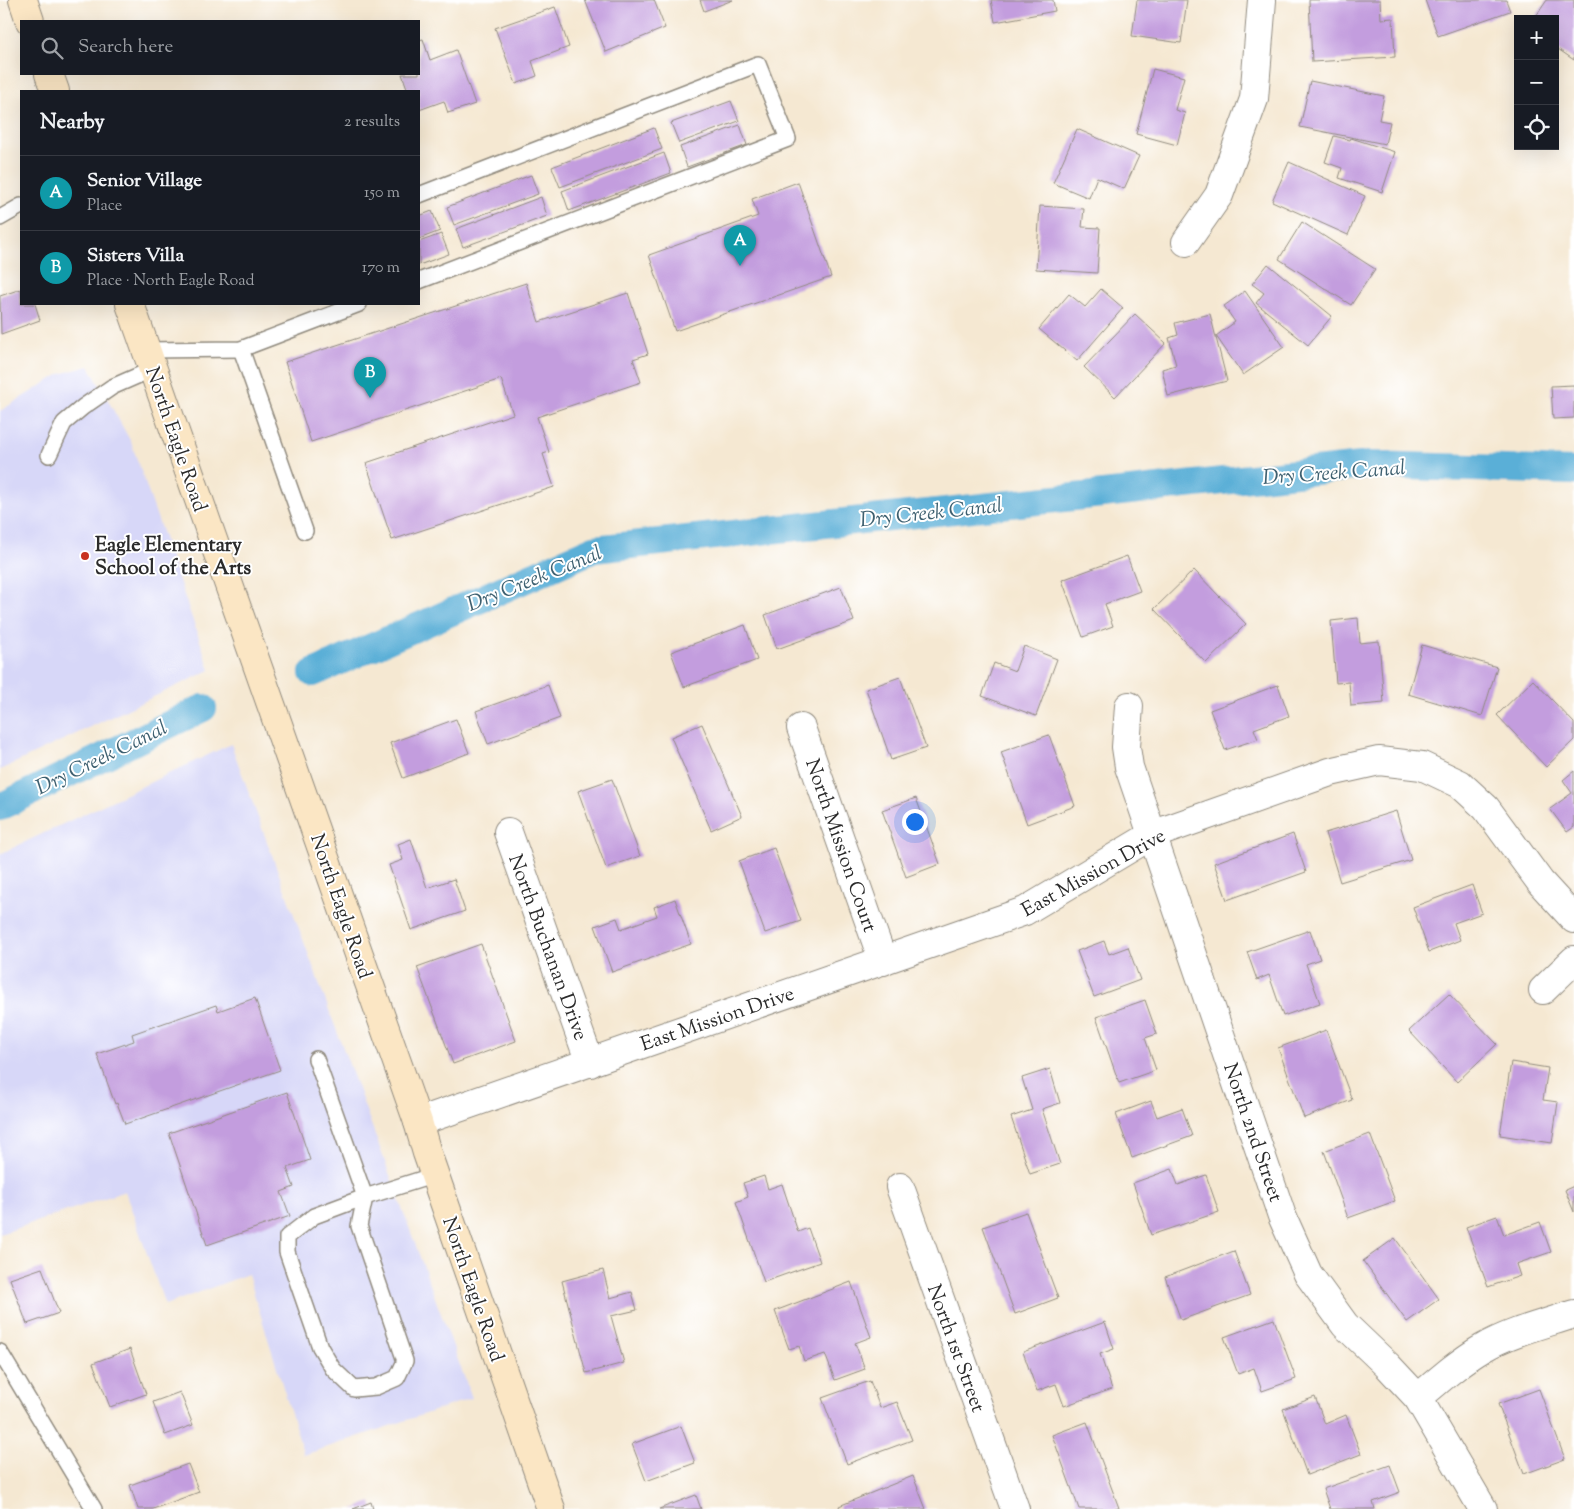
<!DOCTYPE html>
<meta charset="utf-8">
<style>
:root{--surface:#171b24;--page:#242831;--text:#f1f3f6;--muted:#9ea1a6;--line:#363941;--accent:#7c3aed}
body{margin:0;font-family:"Sorts Mill Goudy",serif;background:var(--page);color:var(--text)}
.controls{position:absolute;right:15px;top:15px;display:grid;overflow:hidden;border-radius:0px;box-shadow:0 5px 20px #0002}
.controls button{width:45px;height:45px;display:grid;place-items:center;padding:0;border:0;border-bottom:1px solid var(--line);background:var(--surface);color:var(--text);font:25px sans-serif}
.you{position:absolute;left:914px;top:821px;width:18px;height:18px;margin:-12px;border:4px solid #fff;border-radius:50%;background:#1a73e8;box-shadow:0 0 0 8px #1a73e833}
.badge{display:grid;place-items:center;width:32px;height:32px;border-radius:50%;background:var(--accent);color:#fff;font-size:16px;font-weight:700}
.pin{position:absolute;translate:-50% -41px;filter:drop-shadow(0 1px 2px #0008)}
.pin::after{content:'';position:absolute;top:26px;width:18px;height:15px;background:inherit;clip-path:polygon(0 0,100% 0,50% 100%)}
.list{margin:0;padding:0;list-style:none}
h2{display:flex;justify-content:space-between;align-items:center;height:65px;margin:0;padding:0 20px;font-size:21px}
h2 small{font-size:16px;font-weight:400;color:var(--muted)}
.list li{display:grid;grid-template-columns:32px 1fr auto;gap:15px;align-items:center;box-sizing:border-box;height:75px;padding:0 20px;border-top:1px solid var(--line)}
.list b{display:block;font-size:19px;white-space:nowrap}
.list p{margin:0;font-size:16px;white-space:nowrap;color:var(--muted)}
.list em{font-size:16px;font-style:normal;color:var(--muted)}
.icon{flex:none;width:28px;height:28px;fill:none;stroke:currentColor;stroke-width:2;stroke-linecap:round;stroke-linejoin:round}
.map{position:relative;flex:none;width:1574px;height:1509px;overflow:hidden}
.search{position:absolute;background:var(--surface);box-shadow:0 5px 20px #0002;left:20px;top:20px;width:400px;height:55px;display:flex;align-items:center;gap:12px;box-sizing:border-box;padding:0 18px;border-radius:0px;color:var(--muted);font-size:19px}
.panel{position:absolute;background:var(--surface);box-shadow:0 5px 20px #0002;left:20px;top:90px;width:400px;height:215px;border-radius:0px}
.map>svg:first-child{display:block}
</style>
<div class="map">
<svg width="1574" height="1509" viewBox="0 0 1574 1509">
<rect width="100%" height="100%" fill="#fff"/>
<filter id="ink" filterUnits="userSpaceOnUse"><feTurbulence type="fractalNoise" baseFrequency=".02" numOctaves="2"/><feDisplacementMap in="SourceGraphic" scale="10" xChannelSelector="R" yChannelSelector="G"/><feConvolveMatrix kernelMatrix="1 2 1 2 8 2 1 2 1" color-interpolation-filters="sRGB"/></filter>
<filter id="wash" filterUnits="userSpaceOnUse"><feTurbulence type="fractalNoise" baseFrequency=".0096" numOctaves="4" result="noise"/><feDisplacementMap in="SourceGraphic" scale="20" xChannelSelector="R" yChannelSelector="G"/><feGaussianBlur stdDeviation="1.12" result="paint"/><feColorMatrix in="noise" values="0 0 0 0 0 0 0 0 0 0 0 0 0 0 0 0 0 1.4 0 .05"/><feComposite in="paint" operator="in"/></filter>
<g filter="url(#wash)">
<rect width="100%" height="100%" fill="#f5e8d2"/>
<g fill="#d7d7f8">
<path d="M 89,366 L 131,442 L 210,670 L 0,770 L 0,411 L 60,374 Z"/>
<path d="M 231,744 L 472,1398 L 304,1455 L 248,1274 L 165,1305 L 125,1191 L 0,1234 L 0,854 Z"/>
</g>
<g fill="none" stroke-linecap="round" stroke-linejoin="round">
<g stroke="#5aafd7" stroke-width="28">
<path d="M 313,673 L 594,549 L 1370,465 L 1574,471"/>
<path d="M 0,807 L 203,708"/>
</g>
</g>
<g id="blocks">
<g fill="#c39dde">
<path d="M 585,0 L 654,0 L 665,28 L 606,52 Z"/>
<path d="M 700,0 L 733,0 L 704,11 Z"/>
<path d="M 991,0 L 1053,0 L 1055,11 L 995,22 Z"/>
<path d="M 1137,0 L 1187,0 L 1181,43 L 1132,36 Z"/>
<path d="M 1309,0 L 1380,0 L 1381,19 L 1393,18 L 1395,57 L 1312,62 Z"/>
<path d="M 1425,0 L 1506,0 L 1510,11 L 1438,36 Z"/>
<path d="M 1547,0 L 1574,0 L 1574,60 L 1555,47 L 1555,19 L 1534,19 Z"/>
<path d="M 555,7 L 569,47 L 532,61 L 537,76 L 516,84 L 495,28 Z"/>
<path d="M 423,39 L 430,60 L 456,50 L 475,104 L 448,113 L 444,101 L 419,110 L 419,91 L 408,91 L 402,74 L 419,74 L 419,40 Z"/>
<path d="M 1153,69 L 1184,77 L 1175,110 L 1185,113 L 1177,145 L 1136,134 Z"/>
<path d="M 1310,81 L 1384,96 L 1379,120 L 1390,122 L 1385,144 L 1300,127 Z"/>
<path d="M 731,101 L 739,121 L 679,143 L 671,123 Z"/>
<path d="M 740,125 L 747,145 L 687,167 L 680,147 Z"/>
<path d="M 654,128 L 662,149 L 560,187 L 552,167 Z"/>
<path d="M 1077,129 L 1139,156 L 1124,189 L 1097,177 L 1089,198 L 1053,183 Z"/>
<path d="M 1334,136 L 1350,140 L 1351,138 L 1395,152 L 1382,192 L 1339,178 L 1342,168 L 1325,162 Z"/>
<path d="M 664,153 L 671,173 L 569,211 L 562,191 Z"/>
<path d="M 1289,162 L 1365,196 L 1348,235 L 1272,201 Z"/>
<path d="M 531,175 L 538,194 L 454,225 L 447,207 Z"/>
<path d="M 798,182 L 831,277 L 675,331 L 649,255 L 758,216 L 752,199 Z"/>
<path d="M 541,197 L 547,216 L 463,247 L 456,229 Z"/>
<path d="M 1040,206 L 1084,209 L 1082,227 L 1100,228 L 1097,273 L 1036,269 Z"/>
<path d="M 432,211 L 440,231 L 419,239 L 419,216 Z"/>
<path d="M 1302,222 L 1375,269 L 1351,305 L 1279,259 Z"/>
<path d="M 441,234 L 449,254 L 419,265 L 419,242 Z"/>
<path d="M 1268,264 L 1332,316 L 1308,345 L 1256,303 L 1264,293 L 1252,284 Z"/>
<path d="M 526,283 L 539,322 L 628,293 L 648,354 L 633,359 L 641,382 L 537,417 L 549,452 L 543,454 L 554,487 L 392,540 L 366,463 L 513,414 L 501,379 L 311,442 L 285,362 Z"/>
<path d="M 21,289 L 21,304 L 35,304 L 40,320 L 1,334 L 0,296 Z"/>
<path d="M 1101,289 L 1123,308 L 1077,361 L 1039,329 L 1069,294 L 1085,307 Z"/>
<path d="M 1245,291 L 1284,347 L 1243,375 L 1216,336 L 1235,322 L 1224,306 Z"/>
<path d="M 1135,314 L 1166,343 L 1115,397 L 1084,367 Z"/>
<path d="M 1210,314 L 1227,381 L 1168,396 L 1162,369 L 1176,365 L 1169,338 L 1178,335 L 1175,323 Z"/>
<path d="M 1574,385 L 1574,418 L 1553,419 L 1551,386 Z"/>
<path d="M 1127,556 L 1140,591 L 1105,604 L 1113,626 L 1083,637 L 1062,580 Z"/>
<path d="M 1194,570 L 1246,624 L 1206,663 L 1154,609 Z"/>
<path d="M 841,587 L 854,621 L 777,649 L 765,615 Z"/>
<path d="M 1358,618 L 1360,643 L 1379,641 L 1384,703 L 1351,706 L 1349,682 L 1336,683 L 1331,621 Z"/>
<path d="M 745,625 L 757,660 L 684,687 L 671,652 Z"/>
<path d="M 1422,645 L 1497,667 L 1482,716 L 1408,694 Z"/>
<path d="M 1024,646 L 1057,659 L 1036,716 L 982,696 L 994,663 L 1015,671 Z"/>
<path d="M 900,677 L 926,748 L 891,760 L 866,689 Z"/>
<path d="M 1533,680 L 1574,723 L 1574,740 L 1546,767 L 1497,715 Z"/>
<path d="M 548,685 L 560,718 L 488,744 L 476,711 Z"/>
<path d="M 1278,685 L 1289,716 L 1254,729 L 1258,739 L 1225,750 L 1210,710 Z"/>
<path d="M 456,719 L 469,753 L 403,778 L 390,743 Z"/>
<path d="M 702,724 L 742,816 L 711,830 L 671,737 Z"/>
<path d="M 1049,735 L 1075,806 L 1027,824 L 1001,752 Z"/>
<path d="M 1574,771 L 1574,827 L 1567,832 L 1550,809 L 1572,793 L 1563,780 Z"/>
<path d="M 612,779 L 640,856 L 606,868 L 578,791 Z"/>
<path d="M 916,798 L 940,864 L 906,877 L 882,810 Z"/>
<path d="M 1396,811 L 1411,860 L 1340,882 L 1325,833 Z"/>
<path d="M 1293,834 L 1306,872 L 1227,900 L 1214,863 Z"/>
<path d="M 411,839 L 427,888 L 454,879 L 465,911 L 411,930 L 389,865 L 403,860 L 398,844 Z"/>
<path d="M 774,848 L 801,921 L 765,933 L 739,861 Z"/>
<path d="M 1472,885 L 1482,913 L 1454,923 L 1460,940 L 1429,952 L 1413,907 Z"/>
<path d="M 675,899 L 691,944 L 612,972 L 595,926 L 617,918 L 621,929 L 657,916 L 654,907 Z"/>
<path d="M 1310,930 L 1320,959 L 1306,964 L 1320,1003 L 1283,1016 L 1269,975 L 1257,980 L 1247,952 Z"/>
<path d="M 1104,941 L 1109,954 L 1128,947 L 1140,980 L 1094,997 L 1077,951 Z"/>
<path d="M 481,944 L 516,1041 L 453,1064 L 417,967 Z"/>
<path d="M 1449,994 L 1497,1044 L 1457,1082 L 1409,1031 Z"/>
<path d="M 255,998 L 280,1070 L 125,1124 L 117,1103 L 115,1104 L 97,1054 L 134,1041 L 132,1034 L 216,1005 L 218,1011 Z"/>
<path d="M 1145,1000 L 1157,1034 L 1145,1038 L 1156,1070 L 1119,1083 L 1096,1017 Z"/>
<path d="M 1326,1030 L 1352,1100 L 1304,1118 L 1278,1048 Z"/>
<path d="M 1511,1062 L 1548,1068 L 1543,1100 L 1558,1102 L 1552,1143 L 1500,1135 Z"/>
<path d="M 1050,1069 L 1060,1103 L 1042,1109 L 1060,1164 L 1030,1174 L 1011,1117 L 1032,1110 L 1022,1078 Z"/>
<path d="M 287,1092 L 310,1160 L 287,1168 L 294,1187 L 281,1192 L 290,1216 L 207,1245 L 169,1133 Z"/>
<path d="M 1151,1101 L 1157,1117 L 1182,1108 L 1192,1136 L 1132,1158 L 1116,1114 Z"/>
<path d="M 1370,1134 L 1395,1201 L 1348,1218 L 1324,1151 Z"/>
<path d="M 1172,1169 L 1178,1185 L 1206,1175 L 1219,1212 L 1151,1235 L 1133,1183 Z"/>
<path d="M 764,1176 L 768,1189 L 782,1184 L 798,1232 L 808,1228 L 820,1262 L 764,1282 L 736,1202 L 748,1197 L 743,1183 Z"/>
<path d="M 1574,1186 L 1574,1212 L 1565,1190 Z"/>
<path d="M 1026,1212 L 1058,1298 L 1015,1314 L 983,1227 Z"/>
<path d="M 1497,1216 L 1504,1235 L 1540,1222 L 1551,1252 L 1516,1264 L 1520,1276 L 1488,1287 L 1466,1227 Z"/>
<path d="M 1395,1238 L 1439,1299 L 1407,1322 L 1363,1261 Z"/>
<path d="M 1234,1251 L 1250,1295 L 1181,1320 L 1165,1277 Z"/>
<path d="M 42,1268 L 59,1313 L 27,1324 L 10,1279 Z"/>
<path d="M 603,1270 L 610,1298 L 632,1292 L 637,1310 L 611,1316 L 624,1363 L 586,1373 L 562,1281 Z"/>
<path d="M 851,1282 L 871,1337 L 855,1343 L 865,1369 L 835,1380 L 825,1354 L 804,1361 L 799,1346 L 789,1349 L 775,1311 Z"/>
<path d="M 1274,1319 L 1296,1379 L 1262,1391 L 1254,1368 L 1238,1374 L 1224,1337 Z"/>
<path d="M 1105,1322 L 1114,1349 L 1100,1354 L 1112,1389 L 1064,1406 L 1056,1384 L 1037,1391 L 1023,1352 Z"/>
<path d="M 130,1349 L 146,1394 L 110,1407 L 93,1363 Z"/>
<path d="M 870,1381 L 880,1408 L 897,1402 L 912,1440 L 847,1464 L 822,1398 Z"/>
<path d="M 1539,1389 L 1565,1459 L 1524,1474 L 1498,1404 Z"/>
<path d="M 180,1392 L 193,1425 L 165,1435 L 153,1402 Z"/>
<path d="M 1315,1397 L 1325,1424 L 1346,1415 L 1361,1454 L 1307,1475 L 1283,1409 Z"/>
<path d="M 1087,1422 L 1119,1508 L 1115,1509 L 1079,1509 L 1052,1435 Z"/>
<path d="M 681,1426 L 695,1463 L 646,1481 L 632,1444 Z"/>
<path d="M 188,1464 L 199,1492 L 153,1509 L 138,1509 L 130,1485 Z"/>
<path d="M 1390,1465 L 1400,1492 L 1373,1502 L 1375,1509 L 1330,1509 L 1323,1489 Z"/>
<path d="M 913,1476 L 926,1509 L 840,1509 L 839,1506 Z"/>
<path d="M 696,1495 L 701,1509 L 659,1509 Z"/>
<path d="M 371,1502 L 373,1509 L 353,1509 Z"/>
</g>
</g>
</g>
<g filter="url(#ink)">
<use href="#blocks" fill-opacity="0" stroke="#908a7e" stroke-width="1"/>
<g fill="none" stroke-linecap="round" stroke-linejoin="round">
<defs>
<g id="service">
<path d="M 419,195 L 758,64 L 788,139 L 419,281"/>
<path d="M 0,218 L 21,206"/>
<path d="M 241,349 L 305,531"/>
<path d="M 146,350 L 241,349 L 359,304"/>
<path d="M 49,455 L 64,423 L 83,407 L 112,387 L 153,369"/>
<path d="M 316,1059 L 365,1197 L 314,1216 L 287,1237 L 287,1252 L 320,1347 L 333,1369 L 354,1389 L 376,1387 L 397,1378 L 405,1361 L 359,1226 L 365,1197 L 435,1175"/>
<path d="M 0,1352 L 94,1509"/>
</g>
<g id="minor">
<path d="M 1186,242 L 1219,195 L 1254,99 L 1262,0"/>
<path d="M 1129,706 L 1126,747 L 1129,767 L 1282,1216 L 1308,1274 L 1345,1325 L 1388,1366 L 1418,1398 L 1483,1509"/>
<path d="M 801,728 L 883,961"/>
<path d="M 508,832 L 590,1063"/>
<path d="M 1543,990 L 1574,960"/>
<path d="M 418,1122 L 1025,911 L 1152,835 L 1330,772 L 1379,761 L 1422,766 L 1460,784 L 1486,808 L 1541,883 L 1574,919"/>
<path d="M 900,1187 L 1015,1509"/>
<path d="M 1418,1398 C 1439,1380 1459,1362 1483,1348 C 1510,1332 1544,1324 1574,1314"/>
</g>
<g id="secondary">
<path d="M 23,0 L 30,21"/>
<path d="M 49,74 L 55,91"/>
<path d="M 130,304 L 418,1122 L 427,1153 L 551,1509"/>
</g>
</defs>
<use href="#service" stroke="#908a7e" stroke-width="18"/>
<use href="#minor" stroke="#908a7e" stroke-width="30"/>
<use href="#secondary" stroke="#908a7e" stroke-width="30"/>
<use href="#service" stroke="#fff" stroke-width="15"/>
<use href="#minor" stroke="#fff" stroke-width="28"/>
<use href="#secondary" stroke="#fbe6c4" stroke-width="28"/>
</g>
</g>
<circle fill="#c8321e" stroke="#fff" stroke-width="2" cx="85" cy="556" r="5"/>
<g text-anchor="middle" stroke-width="4" stroke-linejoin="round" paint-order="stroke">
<g font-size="20" fill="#2b2b2b" stroke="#fff">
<text transform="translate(177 439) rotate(71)" y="7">North Eagle Road</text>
<text transform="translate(842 845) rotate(71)" y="7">North Mission Court</text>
<text transform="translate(1093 872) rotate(-29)" y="7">East Mission Drive</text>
<text transform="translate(342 906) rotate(71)" y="7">North Eagle Road</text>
<text transform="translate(549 947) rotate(70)" y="7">North Buchanan Drive</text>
<text transform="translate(717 1018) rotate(-19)" y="7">East Mission Drive</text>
<text transform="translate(1254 1132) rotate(71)" y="7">North 2nd Street</text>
<text transform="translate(474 1289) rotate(71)" y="7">North Eagle Road</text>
<text transform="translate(957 1348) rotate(70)" y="7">North 1st Street</text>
</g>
<g font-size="20" font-weight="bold" fill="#2b2b2b" stroke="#fff" text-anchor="start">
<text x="95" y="551">Eagle Elementary<tspan x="95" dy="23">School of the Arts</tspan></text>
</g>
<g font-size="21" font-style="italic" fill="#3e6070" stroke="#fff">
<text transform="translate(1334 472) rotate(-4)" y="7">Dry Creek Canal</text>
<text transform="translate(931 512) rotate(-6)" y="7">Dry Creek Canal</text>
<text transform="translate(534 578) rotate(-22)" y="7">Dry Creek Canal</text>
<text transform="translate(101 757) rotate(-26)" y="7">Dry Creek Canal</text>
</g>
</g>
</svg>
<div class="controls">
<button>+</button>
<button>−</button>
<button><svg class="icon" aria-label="locate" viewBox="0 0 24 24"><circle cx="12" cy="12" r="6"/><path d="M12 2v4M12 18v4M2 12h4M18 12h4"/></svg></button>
</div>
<div class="you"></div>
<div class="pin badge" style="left:740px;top:266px;background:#0f9aa8">A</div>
<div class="pin badge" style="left:370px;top:398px;background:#0f9aa8">B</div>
<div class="search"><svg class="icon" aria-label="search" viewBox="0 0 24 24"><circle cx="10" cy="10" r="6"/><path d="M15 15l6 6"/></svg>Search here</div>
<section class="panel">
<h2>Nearby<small>2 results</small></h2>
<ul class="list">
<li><span class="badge" style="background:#0f9aa8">A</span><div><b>Senior Village</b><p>Place</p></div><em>150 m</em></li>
<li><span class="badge" style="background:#0f9aa8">B</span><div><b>Sisters Villa</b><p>Place · North Eagle Road</p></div><em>170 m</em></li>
</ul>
</section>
</div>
